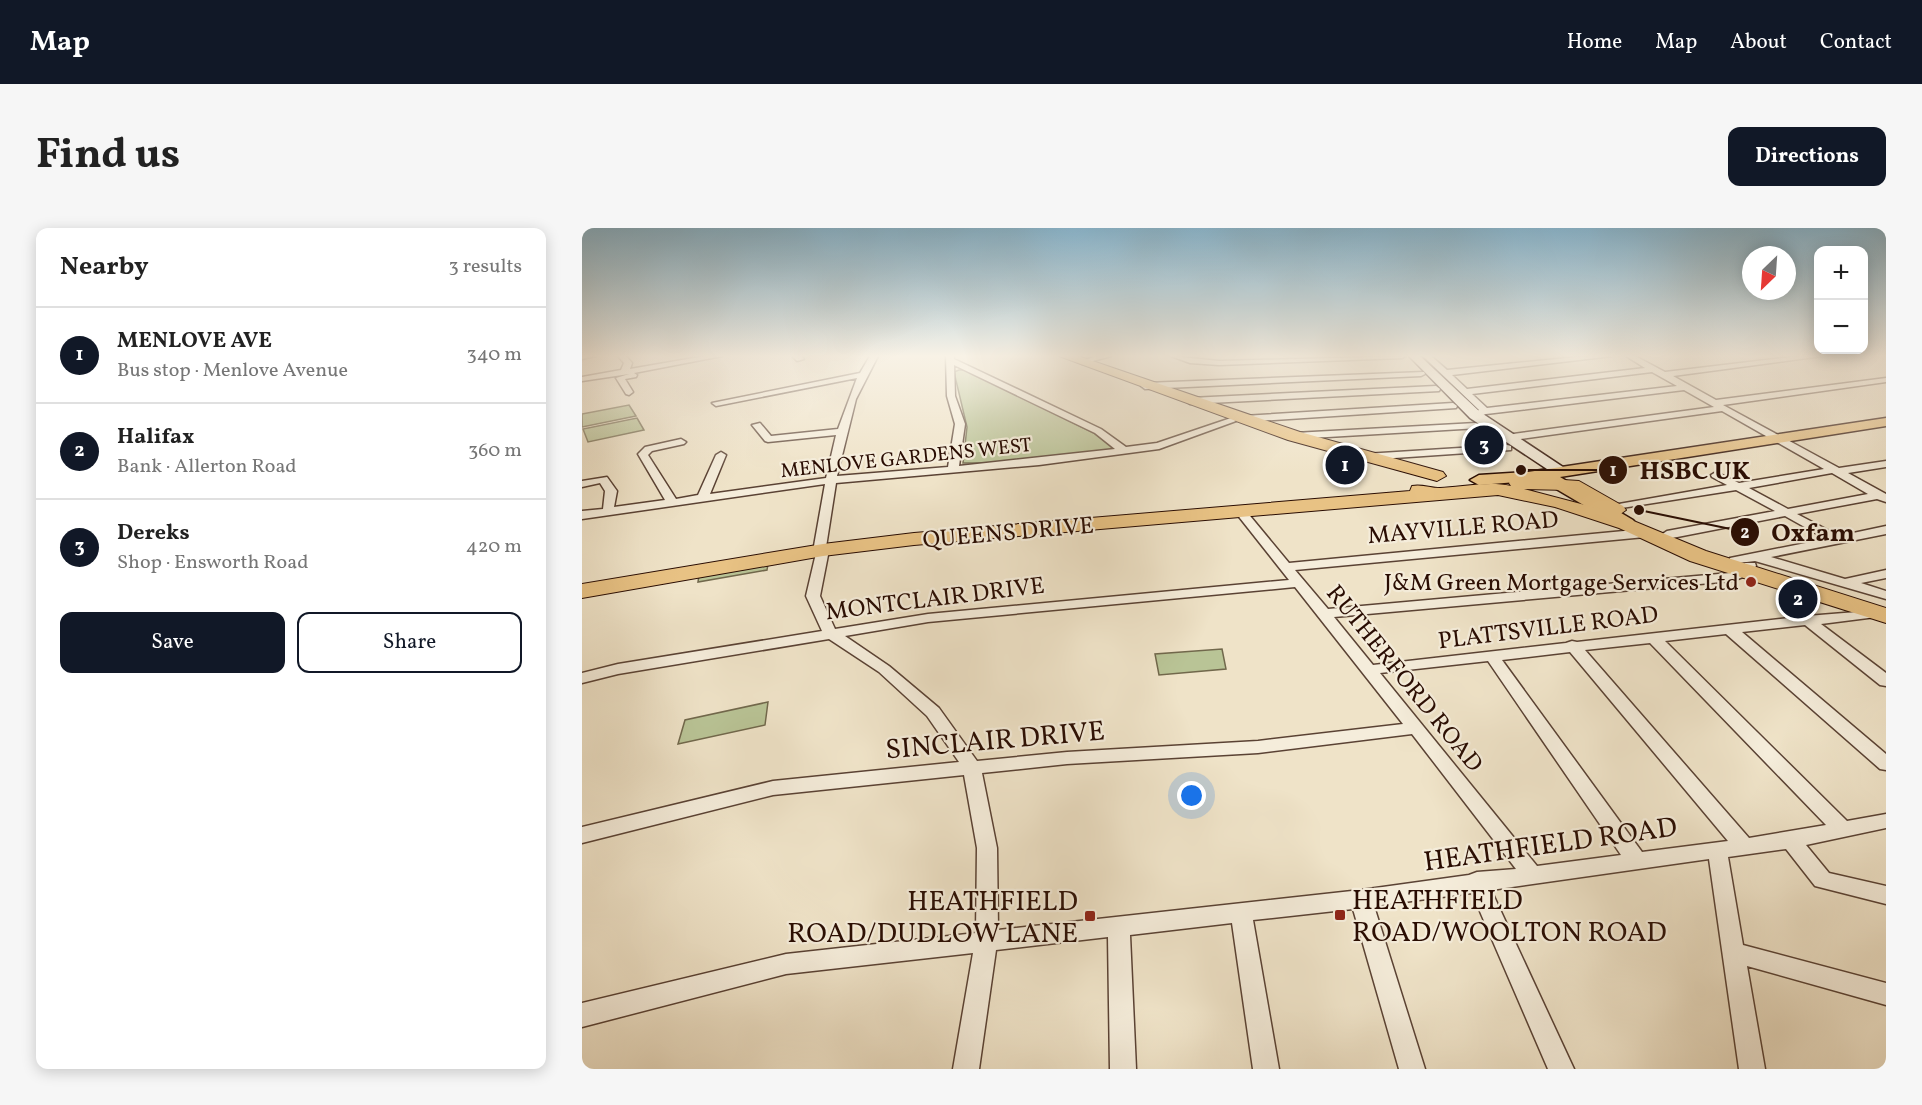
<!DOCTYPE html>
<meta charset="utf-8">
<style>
:root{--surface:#fff;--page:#f6f6f6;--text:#222;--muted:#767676;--line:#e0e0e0;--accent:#111827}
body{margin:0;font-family:Vollkorn,serif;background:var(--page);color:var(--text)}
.controls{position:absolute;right:18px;top:18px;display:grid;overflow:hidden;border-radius:12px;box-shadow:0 3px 15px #0003}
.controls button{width:54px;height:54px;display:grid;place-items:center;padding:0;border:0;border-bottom:2px solid var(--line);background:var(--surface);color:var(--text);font:30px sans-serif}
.compass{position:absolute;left:1160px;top:18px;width:54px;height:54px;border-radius:50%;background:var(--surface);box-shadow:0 3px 15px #0003;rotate:205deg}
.you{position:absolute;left:610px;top:568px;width:21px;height:21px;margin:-15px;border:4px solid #fff;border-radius:50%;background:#1a73e8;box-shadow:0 0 0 9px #1a73e833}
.badge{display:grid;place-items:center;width:39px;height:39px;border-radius:50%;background:var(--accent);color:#fff;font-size:20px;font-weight:700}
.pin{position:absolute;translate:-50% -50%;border:3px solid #fff;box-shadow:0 2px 6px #0006}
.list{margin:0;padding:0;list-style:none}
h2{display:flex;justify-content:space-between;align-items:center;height:78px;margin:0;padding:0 24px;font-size:26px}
h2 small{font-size:20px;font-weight:400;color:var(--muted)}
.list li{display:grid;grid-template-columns:39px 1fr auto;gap:18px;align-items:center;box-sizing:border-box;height:96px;padding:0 24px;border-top:2px solid var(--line)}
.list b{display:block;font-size:22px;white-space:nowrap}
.list p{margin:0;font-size:20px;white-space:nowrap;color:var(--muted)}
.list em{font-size:20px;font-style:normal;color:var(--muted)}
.actions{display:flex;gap:12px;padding:18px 24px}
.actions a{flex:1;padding:14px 0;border:2px solid var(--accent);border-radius:12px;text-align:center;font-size:21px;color:var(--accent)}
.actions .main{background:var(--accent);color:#fff}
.map{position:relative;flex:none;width:1304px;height:841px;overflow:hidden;border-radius:12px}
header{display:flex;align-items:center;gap:36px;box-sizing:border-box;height:84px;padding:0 30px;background:var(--accent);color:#fff}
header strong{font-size:28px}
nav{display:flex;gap:33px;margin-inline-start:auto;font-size:21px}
.intro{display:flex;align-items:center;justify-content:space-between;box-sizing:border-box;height:144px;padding:0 36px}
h1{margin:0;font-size:42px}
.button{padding:15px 27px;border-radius:12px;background:var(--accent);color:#fff;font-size:21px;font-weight:700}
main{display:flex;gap:36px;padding:0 36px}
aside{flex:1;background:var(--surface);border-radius:12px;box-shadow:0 3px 15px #0003}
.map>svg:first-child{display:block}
</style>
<header>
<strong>Map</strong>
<nav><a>Home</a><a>Map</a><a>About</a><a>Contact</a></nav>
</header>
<div class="intro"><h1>Find us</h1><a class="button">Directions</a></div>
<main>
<aside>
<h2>Nearby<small>3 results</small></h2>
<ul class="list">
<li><span class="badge">1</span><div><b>MENLOVE AVE</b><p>Bus stop · Menlove Avenue</p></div><em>340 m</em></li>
<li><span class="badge">2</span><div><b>Halifax</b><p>Bank · Allerton Road</p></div><em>360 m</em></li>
<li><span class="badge">3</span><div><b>Dereks</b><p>Shop · Ensworth Road</p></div><em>420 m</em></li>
</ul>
<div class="actions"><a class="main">Save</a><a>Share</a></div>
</aside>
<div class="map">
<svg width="1304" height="841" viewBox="0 0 1304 841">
<rect width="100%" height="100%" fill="#efe3c8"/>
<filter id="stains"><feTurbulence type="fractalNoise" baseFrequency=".00333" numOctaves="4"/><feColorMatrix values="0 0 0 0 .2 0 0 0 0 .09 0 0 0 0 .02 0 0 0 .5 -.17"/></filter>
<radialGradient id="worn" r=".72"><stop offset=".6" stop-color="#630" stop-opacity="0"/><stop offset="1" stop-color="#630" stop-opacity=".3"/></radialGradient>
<g fill="#b9c496" stroke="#71684c" stroke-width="1.5">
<path d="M 377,142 L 383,142 L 512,205 L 530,219 L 528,222 L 412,235 L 381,235 L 385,199 L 372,144 Z"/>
<path d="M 47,177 L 54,188 L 0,199 L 0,186 Z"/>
<path d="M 55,190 L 62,202 L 6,214 L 1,201 Z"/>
<path d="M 186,336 L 185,342 L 116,354 L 117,347 Z"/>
<path d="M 640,421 L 644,441 L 577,447 L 573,426 Z"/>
<path d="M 186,474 L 183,497 L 96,516 L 103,492 Z"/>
</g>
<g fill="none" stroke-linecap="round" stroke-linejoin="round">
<defs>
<g id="minor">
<path d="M 0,128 L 14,128 L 0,131 Z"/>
<path d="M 36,128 L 44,128 L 50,135 L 48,141 L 123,128 L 140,128 L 52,145 L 55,147 L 54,149 L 43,151 L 51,164 L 47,167 L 44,166 L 34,150 L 47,146 L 0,153 L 0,149 L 39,142 L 42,135 Z"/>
<path d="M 210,128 L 219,128 L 222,131 L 215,133 Z"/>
<path d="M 288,128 L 296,128 L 274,171 L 255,248 L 366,239 L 373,196 L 365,168 L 364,128 L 372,128 L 372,131 L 519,201 L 544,219 L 575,215 L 649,190 L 654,193 L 577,221 L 457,237 L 254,255 L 244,319 L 247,322 L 238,368 L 253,401 L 346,386 L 707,352 L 654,285 L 660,282 L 664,283 L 707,335 L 1063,301 L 1069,305 L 1063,309 L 713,342 L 746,381 L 1148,345 L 1163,335 L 1173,335 L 1174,338 L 1168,346 L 1151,353 L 752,389 L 791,437 L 984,415 L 990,413 L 995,414 L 1225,388 L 1299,382 L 1301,385 L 1299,388 L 1294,389 L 1239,396 L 1304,445 L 1304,458 L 1298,457 L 1223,397 L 1160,404 L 1304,526 L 1304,542 L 1298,541 L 1144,406 L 1083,413 L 1265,593 L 1304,586 L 1304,600 L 1224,617 L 1247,645 L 1304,658 L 1304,676 L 1233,658 L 1204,621 L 1146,629 L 1161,717 L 1304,755 L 1304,777 L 1165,738 L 1183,841 L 1157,841 L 1127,631 L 909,662 L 992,841 L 966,841 L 890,665 L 792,678 L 843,841 L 817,841 L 771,681 L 671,692 L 697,841 L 671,841 L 650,695 L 548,707 L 554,841 L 528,841 L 526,709 L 414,722 L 397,841 L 371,841 L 391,725 L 204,746 L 0,799 L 0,775 L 204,726 L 394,705 L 395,620 L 382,547 L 191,567 L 0,615 L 0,599 L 191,553 L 377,534 L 345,488 L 297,444 L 247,411 L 36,446 L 0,455 L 0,445 L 36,436 L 240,403 L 224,368 L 235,321 L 232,318 L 243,256 L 0,291 L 0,283 L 21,281 L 23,263 L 18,255 L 0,259 L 0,253 L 25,249 L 35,263 L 32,279 L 83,272 L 56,226 L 63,219 L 99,211 L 104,214 L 102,216 L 70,223 L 66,227 L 94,271 L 116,267 L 134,227 L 139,224 L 144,227 L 128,266 L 244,250 L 254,207 L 186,214 L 183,213 L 170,197 L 178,195 L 189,208 L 256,201 L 275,150 L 134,178 L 130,175 L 278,145 ZM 372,137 L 513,205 L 533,221 L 377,238 L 383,196 L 373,168 ZM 713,359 L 821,496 L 676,513 L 485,524 L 395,533 L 357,480 L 307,438 L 263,408 L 346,394 ZM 1068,415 L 1244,597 L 1167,610 L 1003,422 ZM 988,424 L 1146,613 L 1060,624 L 920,432 ZM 906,433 L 1039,627 L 955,638 L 798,445 ZM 830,506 L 934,641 L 895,644 L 887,647 L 779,662 L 416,702 L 415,620 L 400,545 L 485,536 L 676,525 Z"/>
<path d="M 516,128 L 529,128 L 500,136 L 496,134 Z"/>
<path d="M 589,128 L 637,133 L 824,128 L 820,130 L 637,137 L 608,135 Z"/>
<path d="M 841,128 L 849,128 L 865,142 L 1005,128 L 1030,128 L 870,147 L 885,161 L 1063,140 L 1044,128 L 1053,128 L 1083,144 L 1218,128 L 1240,128 L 1091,148 L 1134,172 L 1304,150 L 1304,154 L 1141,177 L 1257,240 L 1304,233 L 1304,239 L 1266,245 L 1304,266 L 1304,274 L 1295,271 L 1215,286 L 1257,308 L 1304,298 L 1304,306 L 1189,329 L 1263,351 L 1304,342 L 1304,350 L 1279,355 L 1304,363 L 1304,371 L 1173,333 L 1148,336 L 1147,333 L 1148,330 L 1244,311 L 1203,288 L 1085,311 L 1079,307 L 1085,303 L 1193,283 L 1154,262 L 1027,282 L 1025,280 L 1031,277 L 1145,257 L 1130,249 L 1129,247 L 1134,244 L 1157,255 L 1242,241 L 1140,183 L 924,213 L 919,210 L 924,207 L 1132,179 L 1102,162 L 904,186 L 895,189 L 890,186 L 897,182 ZM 1070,144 L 1095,158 L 905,180 L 890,166 ZM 1250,245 L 1286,266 L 1206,281 L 1167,260 Z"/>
<path d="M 842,144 L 843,146 L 839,148 L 563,161 L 559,158 L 563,155 Z"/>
<path d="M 854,158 L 858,161 L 857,163 L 608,176 L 604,173 L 608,170 Z"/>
<path d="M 871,175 L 875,178 L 874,180 L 661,194 L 656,191 L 661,188 Z"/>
<path d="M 894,195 L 899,198 L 897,200 L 712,211 L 707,208 L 712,205 Z"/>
<path d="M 925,217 L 929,218 L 929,222 L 783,232 L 778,229 L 783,226 Z"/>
</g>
<path id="secondary" d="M 827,128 L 838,128 L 898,184 L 984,241 L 986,244 L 984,247 L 974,247 L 888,190 Z"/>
<path id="primary" d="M 1304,190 L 1304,198 L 978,249 L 1051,292 L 1054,296 L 1051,300 L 1044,302 L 959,252 L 897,257 L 888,252 L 897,247 L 946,244 Z"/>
<g id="trunk">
<path d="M 477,128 L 496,128 L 718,204 L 861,244 L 864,248 L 855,253 L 706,212 Z"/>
<path d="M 936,249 L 997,253 L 1041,278 L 1044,282 L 1037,287 L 1124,323 L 1304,380 L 1304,395 L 1108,333 L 1037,300 L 973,279 L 916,267 L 332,317 L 241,328 L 0,370 L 0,356 L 241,316 L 332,305 L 828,263 L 830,258 C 840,256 848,260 858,260 C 882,259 906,253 929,258 L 927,255 L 929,251 ZM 942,261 L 986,262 L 1018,281 Z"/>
</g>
</defs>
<use href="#minor" stroke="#5a4234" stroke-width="3"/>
<use href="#secondary" stroke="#290c02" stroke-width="3"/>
<use href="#primary" stroke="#290c02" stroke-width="3"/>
<use href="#trunk" stroke="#290c02" stroke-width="2"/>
<use href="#minor" fill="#f5eddb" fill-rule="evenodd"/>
<use href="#secondary" fill="#f5eddb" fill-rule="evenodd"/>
<use href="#primary" fill="#e8c284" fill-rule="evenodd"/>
<use href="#trunk" fill="#e8c284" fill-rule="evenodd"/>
</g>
<linearGradient id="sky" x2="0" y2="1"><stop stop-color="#89b8d2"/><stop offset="0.52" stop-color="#f8f2e6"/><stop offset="1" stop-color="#f8f2e6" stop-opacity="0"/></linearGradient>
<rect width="1304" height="246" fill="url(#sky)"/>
<g fill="#8f2418" stroke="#f5eddb" stroke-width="2">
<circle cx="1169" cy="354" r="6"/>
<rect x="752" y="681" width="12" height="12" rx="3"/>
<rect x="502" y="682" width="12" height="12" rx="3"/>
</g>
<g text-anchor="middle" stroke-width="4.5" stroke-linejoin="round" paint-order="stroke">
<g font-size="20" fill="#290c02" stroke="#f5eddb">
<text transform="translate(324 229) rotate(-6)" y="7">MENLOVE GARDENS WEST</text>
</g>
<g font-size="24" fill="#290c02" stroke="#f5eddb">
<text transform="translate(881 299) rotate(-5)" y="8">MAYVILLE ROAD</text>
<text transform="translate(426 304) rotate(-5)" y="8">QUEENS DRIVE</text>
<text transform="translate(353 370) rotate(-7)" y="8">MONTCLAIR DRIVE</text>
<text transform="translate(966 399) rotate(-7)" y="8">PLATTSVILLE ROAD</text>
<text transform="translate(823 450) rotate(51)" y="8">RUTHERFORD ROAD</text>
</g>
<g font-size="24" fill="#290c02" stroke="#f5eddb" text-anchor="end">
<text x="1157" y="362">J&amp;M Green Mortgage Services Ltd</text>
</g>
<g font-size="28" fill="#290c02" stroke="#f5eddb">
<text transform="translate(413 511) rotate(-5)" y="10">SINCLAIR DRIVE</text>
<text transform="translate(968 615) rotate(-8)" y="10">HEATHFIELD ROAD</text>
</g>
<g font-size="28" fill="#290c02" stroke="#f5eddb" text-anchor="start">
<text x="770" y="681">HEATHFIELD<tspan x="770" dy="32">ROAD/WOOLTON ROAD</tspan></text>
<text x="496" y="682" text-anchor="end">HEATHFIELD<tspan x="496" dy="32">ROAD/DUDLOW LANE</tspan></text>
</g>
</g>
<path fill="none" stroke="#290c02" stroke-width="2" d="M939 242L1031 242M1057 282L1163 304"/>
<g fill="#290c02" stroke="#f5eddb" stroke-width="2">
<circle cx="939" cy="242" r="6"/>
<circle cx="1057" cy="282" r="6"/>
<circle cx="1031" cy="242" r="15"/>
<circle cx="1163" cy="304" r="15"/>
</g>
<g font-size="18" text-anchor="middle" font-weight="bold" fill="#fff">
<text x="1031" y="248">1</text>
<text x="1163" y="310">2</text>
</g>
<g font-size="26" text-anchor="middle" font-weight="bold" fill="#290c02" stroke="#f5eddb" stroke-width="4.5" stroke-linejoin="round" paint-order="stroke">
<text x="1113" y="251">HSBC UK</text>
<text x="1231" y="313">Oxfam</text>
</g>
<rect width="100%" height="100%" filter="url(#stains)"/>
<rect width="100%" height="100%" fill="url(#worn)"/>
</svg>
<div class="controls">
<button>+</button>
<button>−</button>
</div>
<svg class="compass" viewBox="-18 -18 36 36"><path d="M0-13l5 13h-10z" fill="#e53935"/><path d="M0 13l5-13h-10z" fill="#767676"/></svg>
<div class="you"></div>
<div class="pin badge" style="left:763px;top:237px">1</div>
<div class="pin badge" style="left:1216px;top:371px">2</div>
<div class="pin badge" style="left:902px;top:217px">3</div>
</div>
</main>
